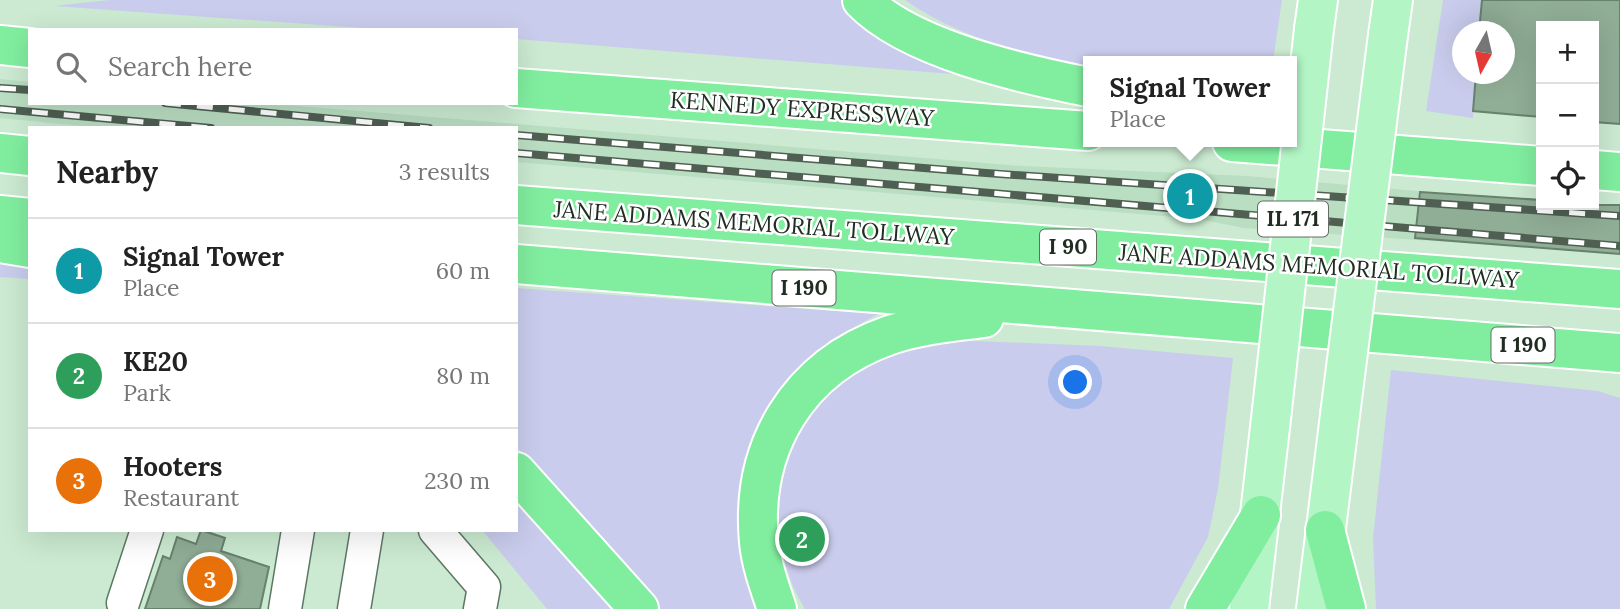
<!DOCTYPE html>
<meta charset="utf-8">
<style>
:root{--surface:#fff;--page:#f6f6f6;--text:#222;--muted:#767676;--line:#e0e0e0;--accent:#d93025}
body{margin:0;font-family:Lora,serif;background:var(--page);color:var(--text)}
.controls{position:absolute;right:21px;top:21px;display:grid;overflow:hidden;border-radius:0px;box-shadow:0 7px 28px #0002}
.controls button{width:63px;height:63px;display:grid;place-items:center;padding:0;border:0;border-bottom:2px solid var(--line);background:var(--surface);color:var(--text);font:35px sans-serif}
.compass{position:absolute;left:1452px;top:21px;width:63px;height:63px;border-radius:50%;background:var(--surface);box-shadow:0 7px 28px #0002;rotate:188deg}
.you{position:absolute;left:1076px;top:383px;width:24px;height:24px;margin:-18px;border:5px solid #fff;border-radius:50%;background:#1a73e8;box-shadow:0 0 0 10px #1a73e833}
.badge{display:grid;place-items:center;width:46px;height:46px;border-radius:50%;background:var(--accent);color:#fff;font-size:23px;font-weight:700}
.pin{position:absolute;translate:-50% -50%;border:4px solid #fff;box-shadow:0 2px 7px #0006}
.popup{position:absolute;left:1083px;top:56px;width:214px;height:91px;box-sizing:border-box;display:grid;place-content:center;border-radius:0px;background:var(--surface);filter:drop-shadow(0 2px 5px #0005);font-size:23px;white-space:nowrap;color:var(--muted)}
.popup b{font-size:26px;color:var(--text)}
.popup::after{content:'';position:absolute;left:50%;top:100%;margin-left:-14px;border:14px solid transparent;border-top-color:var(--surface)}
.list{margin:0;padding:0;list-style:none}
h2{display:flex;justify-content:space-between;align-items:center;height:91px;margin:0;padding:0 28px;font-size:30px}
h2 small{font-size:23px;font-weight:400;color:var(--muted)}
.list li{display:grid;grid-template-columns:46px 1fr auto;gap:21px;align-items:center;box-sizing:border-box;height:105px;padding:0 28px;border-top:2px solid var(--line)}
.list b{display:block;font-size:26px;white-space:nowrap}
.list p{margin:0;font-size:23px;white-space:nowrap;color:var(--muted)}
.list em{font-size:23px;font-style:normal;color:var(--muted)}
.icon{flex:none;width:38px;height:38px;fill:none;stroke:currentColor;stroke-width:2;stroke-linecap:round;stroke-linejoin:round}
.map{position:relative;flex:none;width:1620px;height:609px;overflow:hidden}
.search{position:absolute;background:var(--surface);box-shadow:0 7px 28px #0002;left:28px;top:28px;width:490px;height:77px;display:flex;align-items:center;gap:18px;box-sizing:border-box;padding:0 24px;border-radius:0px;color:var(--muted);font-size:26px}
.panel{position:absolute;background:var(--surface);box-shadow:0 7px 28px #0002;left:28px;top:126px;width:490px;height:406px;border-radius:0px}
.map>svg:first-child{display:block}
</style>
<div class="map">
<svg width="1620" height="609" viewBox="0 0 1620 609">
<rect width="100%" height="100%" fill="#cbead1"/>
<path fill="#badec2" d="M 0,79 L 30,82 L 30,103 L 263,103 L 1022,166 L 1247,176 L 1541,202 L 1541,205 L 1620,208 L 1620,254 L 1244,228 L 1199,219 L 516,162 L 516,128 L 102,128 L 0,118 Z"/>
<g fill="#cacced">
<path d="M 109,0 L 844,0 L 965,75 L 516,39 L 516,30 L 391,30 L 54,6 Z"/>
<path d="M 905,0 L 1282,0 L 1273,61 L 1088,61 L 1088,68 C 1026,53 958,38 905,0 Z"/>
<path d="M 1443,0 L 1482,0 L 1479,31 L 1462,32 L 1462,74 L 1476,74 L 1473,118 L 1426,111 Z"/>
<path d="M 0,261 L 30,265 L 30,279 L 0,277 Z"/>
<path d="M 516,288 L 878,314 L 829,341 L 763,416 L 751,448 L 738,502 L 741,563 L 759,609 L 658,609 L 516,446 Z"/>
<path d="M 953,340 L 1100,346 L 1233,358 L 1218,489 L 1208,537 L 1169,609 L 805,609 C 752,523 783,411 870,359 C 895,345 925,343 953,340 Z"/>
<path d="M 1391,370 L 1598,391 L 1620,398 L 1620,609 L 1376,609 L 1373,538 Z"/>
<path d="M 516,495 L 614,609 L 547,609 L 482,530 L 516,530 Z"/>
</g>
<g fill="#90ad96" stroke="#67826c" stroke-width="2">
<path d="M 1482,0 L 1620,0 L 1620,124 L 1594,122 L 1594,26 L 1541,26 L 1541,117 L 1473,111 L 1476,74 L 1504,74 L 1504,32 L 1479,32 Z"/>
<path d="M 1420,192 L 1541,200 L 1541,205 L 1620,205 L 1620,254 L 1415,238 Z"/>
<path d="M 1187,193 L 1194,193 L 1193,200 L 1187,200 Z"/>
<path d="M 201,530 L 225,538 L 221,551 L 269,567 L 260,609 L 145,609 L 163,556 L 170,559 L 177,537 L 196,544 Z"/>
</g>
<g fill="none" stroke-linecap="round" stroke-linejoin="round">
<defs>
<g id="minor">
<path d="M 435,530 L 484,587 L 480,609"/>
<path d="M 123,603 L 147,530"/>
<path d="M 285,609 L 298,530"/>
<path d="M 354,609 L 367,530"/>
</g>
<g id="major">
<path d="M 1314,29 L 1318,0"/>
<path d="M 1388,35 L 1393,0"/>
<path d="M 1249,609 L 1272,410"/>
<path d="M 1316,609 L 1340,415"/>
</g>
<g id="highway">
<path d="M 862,0 C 909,49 1023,74 1088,87"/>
<path d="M 0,45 L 30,48"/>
<path d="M 516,88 L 1088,131"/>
<path d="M 1232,142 L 1541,166"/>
<path d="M 0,153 L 30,156"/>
<path d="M 1594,170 L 1620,172"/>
<path d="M 516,205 L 1620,289"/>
<path d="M 0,215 L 30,218"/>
<path d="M 0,243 L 30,248"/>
<path d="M 516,264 L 1620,353"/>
<path d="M 516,472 L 639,609"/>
<path d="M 1325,530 L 1346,609"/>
<path d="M 777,609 C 770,588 761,564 759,542 C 750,447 798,367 890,335 C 920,325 953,322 984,318"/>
<path d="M 1205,609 L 1261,515"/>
</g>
</defs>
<use href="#minor" stroke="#5d7862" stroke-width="35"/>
<use href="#major" stroke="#fff" stroke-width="42"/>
<use href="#highway" stroke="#fff" stroke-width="42"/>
<use href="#minor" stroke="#fff" stroke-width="32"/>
<use href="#major" stroke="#b3f5c5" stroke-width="38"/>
<use href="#highway" stroke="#81ee9f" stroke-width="38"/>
<defs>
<g id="rail">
<path d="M 0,88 L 30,90"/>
<path d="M 165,103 L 429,128"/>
<path d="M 0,109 L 211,128"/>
<path d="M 516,135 L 986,173 L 1620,216"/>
<path d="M 516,153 L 1620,246"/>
</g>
</defs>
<use href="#rail" stroke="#4f5f52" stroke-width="8"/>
<use href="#rail" stroke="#fff" stroke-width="5" stroke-dasharray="16" stroke-linecap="butt"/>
<defs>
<g id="major-bridge">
<path d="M 1272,410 L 1314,29"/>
<path d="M 1340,415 L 1388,35"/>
</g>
</defs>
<use href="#major-bridge" stroke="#fff" stroke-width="42" stroke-linecap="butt"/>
<use href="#major-bridge" stroke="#b3f5c5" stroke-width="38"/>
</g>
<g text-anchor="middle" stroke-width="5" stroke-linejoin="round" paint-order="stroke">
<g fill="#fff" stroke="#646b65" stroke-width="2">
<rect x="1258" y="201.5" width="70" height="35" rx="5"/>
<rect x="1040" y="229.5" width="56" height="35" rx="5"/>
<rect x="772.5" y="270.5" width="63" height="35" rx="5"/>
<rect x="1491.5" y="327.5" width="63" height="35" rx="5"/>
</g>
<g font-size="21" font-weight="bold" fill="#212c23">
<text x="1293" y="226">IL 171</text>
<text x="1068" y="254">I 90</text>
<text x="804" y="295">I 190</text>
<text x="1523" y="352">I 190</text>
</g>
<g font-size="23" fill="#212c23" stroke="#fff">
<text transform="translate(802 109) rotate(4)" y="8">KENNEDY EXPRESSWAY</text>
<text transform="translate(754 223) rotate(4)" y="8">JANE ADDAMS MEMORIAL TOLLWAY</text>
<text transform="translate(1319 266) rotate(4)" y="8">JANE ADDAMS MEMORIAL TOLLWAY</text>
</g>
</g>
</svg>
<div class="controls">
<button>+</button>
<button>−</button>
<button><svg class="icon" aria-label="locate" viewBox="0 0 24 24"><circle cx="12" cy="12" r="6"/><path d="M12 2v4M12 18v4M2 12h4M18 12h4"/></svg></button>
</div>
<svg class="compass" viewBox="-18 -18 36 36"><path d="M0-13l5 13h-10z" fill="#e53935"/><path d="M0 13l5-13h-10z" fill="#767676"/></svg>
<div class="you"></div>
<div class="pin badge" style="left:1190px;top:196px;background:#0f9aa8">1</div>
<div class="popup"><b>Signal Tower</b>Place</div>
<div class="pin badge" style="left:802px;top:539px;background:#2e9e5b">2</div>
<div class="pin badge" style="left:210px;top:579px;background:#e8710a">3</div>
<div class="search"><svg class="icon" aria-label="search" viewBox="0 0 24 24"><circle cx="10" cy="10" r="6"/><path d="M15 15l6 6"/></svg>Search here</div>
<section class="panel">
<h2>Nearby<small>3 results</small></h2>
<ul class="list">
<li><span class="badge" style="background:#0f9aa8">1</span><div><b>Signal Tower</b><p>Place</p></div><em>60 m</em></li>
<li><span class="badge" style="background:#2e9e5b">2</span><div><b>KE20</b><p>Park</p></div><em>80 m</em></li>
<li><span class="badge" style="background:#e8710a">3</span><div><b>Hooters</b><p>Restaurant</p></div><em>230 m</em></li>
</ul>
</section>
</div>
